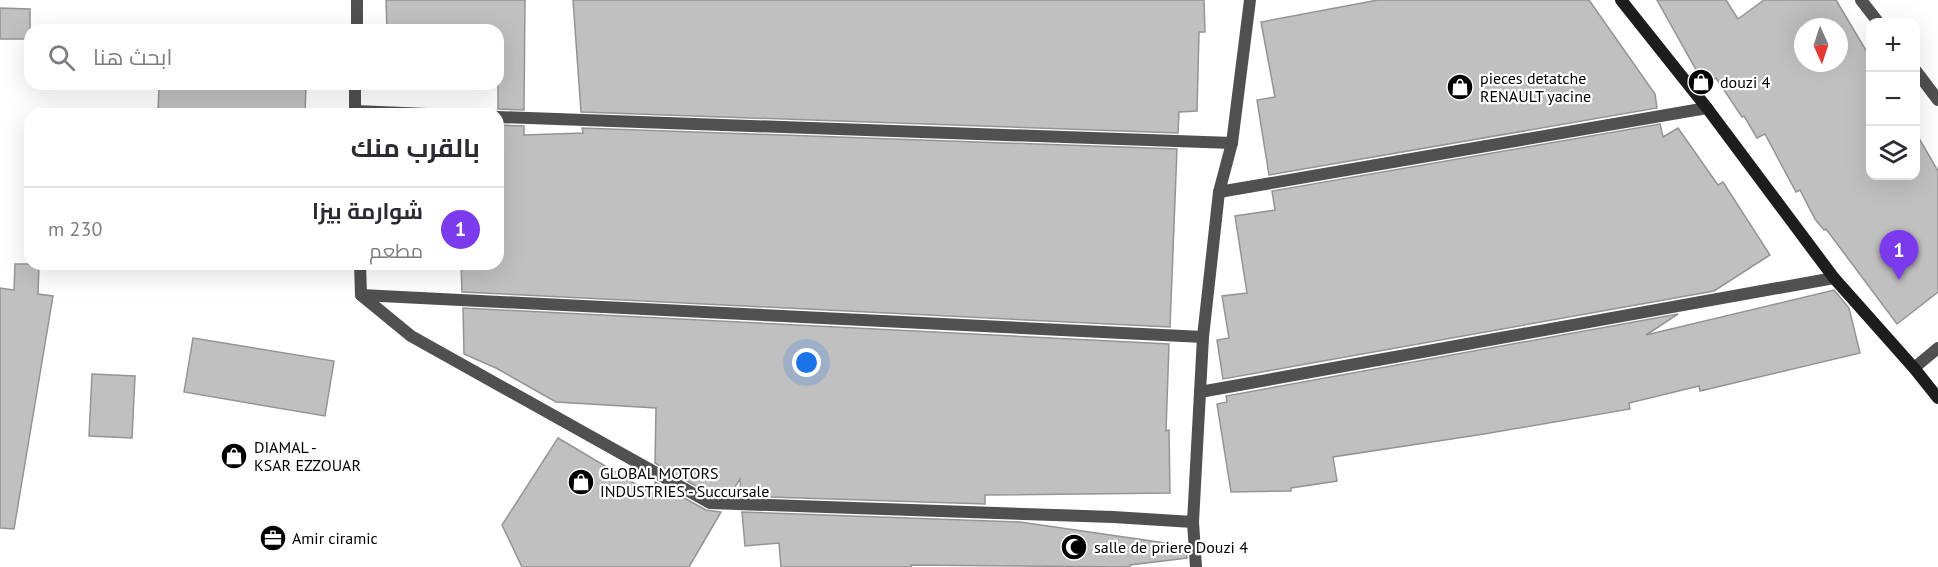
<!DOCTYPE html>
<html lang="ar">
<meta charset="utf-8">
<style>
:root{--surface:#fff;--page:#f7f7f7;--text:#2b2b33;--muted:#7c7c81;--line:#e1e1e2;--accent:#7c3aed}
body{margin:0;font-family:"PT Sans",Cairo,sans-serif;background:var(--page);color:var(--text);direction:rtl}
.controls{position:absolute;right:18px;top:18px;display:grid;overflow:hidden;border-radius:12px;box-shadow:0 6px 24px #0002}
.controls button{width:54px;height:54px;display:grid;place-items:center;padding:0;border:0;border-bottom:2px solid var(--line);background:var(--surface);color:var(--text);font:30px sans-serif}
.compass{position:absolute;left:1794px;top:18px;width:54px;height:54px;border-radius:50%;background:var(--surface);box-shadow:0 6px 24px #0002;rotate:177deg}
.you{position:absolute;left:807px;top:363px;width:21px;height:21px;margin:-15px;border:4px solid #fff;border-radius:50%;background:#1a73e8;box-shadow:0 0 0 9px #1a73e833}
.badge{display:grid;place-items:center;width:39px;height:39px;border-radius:50%;background:var(--accent);color:#fff;font-size:20px;font-weight:700}
.pin{position:absolute;translate:-50% -50px;filter:drop-shadow(0 2px 3px #0008)}
.pin::after{content:'';position:absolute;top:32px;width:21px;height:18px;background:inherit;clip-path:polygon(0 0,100% 0,50% 100%)}
.list{margin:0;padding:0;list-style:none}
h2{display:flex;justify-content:space-between;align-items:center;height:78px;margin:0;padding:0 24px;font-size:26px}
h2 small{font-size:20px;font-weight:400;color:var(--muted)}
.list li{display:grid;grid-template-columns:39px 1fr auto;gap:18px;align-items:center;box-sizing:border-box;height:84px;padding:0 24px;border-top:2px solid var(--line)}
.list b{display:block;font-size:22px;white-space:nowrap}
.list p{margin:0;font-size:20px;white-space:nowrap;color:var(--muted)}
.list em{font-size:20px;font-style:normal;color:var(--muted)}
.icon{flex:none;width:33px;height:33px;fill:none;stroke:currentColor;stroke-width:2;stroke-linecap:round;stroke-linejoin:round}
.map{position:relative;flex:none;width:1938px;height:567px;overflow:hidden;direction:ltr}
.search{position:absolute;background:var(--surface);box-shadow:0 6px 24px #0002;left:24px;top:24px;width:480px;height:66px;display:flex;align-items:center;gap:15px;box-sizing:border-box;padding:0 21px;border-radius:18px;color:var(--muted);font-size:22px}
.panel{position:absolute;background:var(--surface);box-shadow:0 6px 24px #0002;left:24px;top:108px;width:480px;height:162px;border-radius:18px;direction:rtl}
.map>svg:first-child{display:block}
</style>
<div class="map">
<svg width="1938" height="567" viewBox="0 0 1938 567">
<rect width="100%" height="100%" fill="#fff"/>
<g fill="#c0c0c0" stroke="#949494" stroke-width="1.5" fill-rule="evenodd">
<path d="M 386,0 L 525,0 L 524,110 L 498,109 L 498,30 L 387,30 Z"/>
<path d="M 573,0 L 1204,0 L 1205,32 L 1199,32 L 1197,111 L 1179,112 L 1178,133 L 581,112 Z"/>
<path d="M 1378,0 L 1589,0 L 1655,94 L 1657,108 L 1269,175 L 1257,100 L 1275,97 L 1261,22 Z"/>
<path d="M 1657,0 L 1726,0 L 1738,19 L 1764,0 L 1836,0 L 1870,57 L 1870,176 L 1916,176 L 1916,133 L 1938,171 L 1938,292 L 1897,324 L 1826,229 L 1824,230 L 1815,219 L 1800,190 L 1796,192 L 1765,134 L 1757,138 L 1744,116 L 1742,117 L 1716,78 L 1704,84 ZM 1803,27 L 1839,27 L 1839,63 L 1803,63 Z"/>
<path d="M 0,8 L 30,9 L 30,39 L 0,39 Z"/>
<path d="M 159,84 L 306,84 L 305,114 L 158,114 Z"/>
<path d="M 1660,124 L 1663,137 L 1678,128 L 1718,185 L 1723,182 L 1770,255 L 1714,291 L 1223,379 L 1217,340 L 1229,338 L 1222,296 L 1247,293 L 1235,216 L 1275,210 L 1272,191 Z"/>
<path d="M 498,125 L 524,126 L 524,135 L 583,133 L 582,128 L 1177,149 L 1170,327 L 462,292 L 461,264 L 498,264 Z"/>
<path d="M 15,264 L 39,264 L 38,294 L 53,296 L 14,529 L 0,528 L 0,288 L 14,290 Z"/>
<path d="M 1834,290 L 1849,308 L 1860,353 L 1700,391 L 1699,386 L 1629,403 L 1630,409 L 1484,434 L 1333,457 L 1337,481 L 1291,488 L 1291,491 L 1231,492 L 1217,404 L 1227,402 L 1226,396 L 1678,314 L 1646,335 Z"/>
<path d="M 463,308 L 1169,344 L 1166,431 L 1169,430 L 1170,493 L 985,495 L 985,504 L 741,496 L 740,479 L 730,495 L 712,495 L 655,463 L 656,408 L 556,402 L 496,368 L 464,354 Z"/>
<path d="M 193,338 L 334,361 L 325,416 L 184,392 Z"/>
<path d="M 92,374 L 135,376 L 132,438 L 89,436 Z"/>
<path d="M 558,438 L 654,495 L 655,482 L 706,510 L 721,512 L 689,567 L 522,567 L 502,525 Z"/>
<path d="M 742,512 L 1020,522 L 1186,546 L 1187,558 L 1130,565 L 1130,567 L 911,565 L 911,567 L 781,567 L 779,543 L 745,546 Z"/>
</g>
<g fill="none" stroke-linecap="round" stroke-linejoin="round">
<path stroke="#505050" stroke-width="12" d="M 1193,522 L 1196,567"/>
<g stroke="#505050" stroke-width="12">
<path d="M 1861,0 L 1878,22"/>
<path d="M 357,30 L 357,0"/>
<path d="M 1916,71 L 1938,100"/>
<path d="M 355,111 L 427,114"/>
<path d="M 355,114 L 355,84"/>
<path d="M 498,117 L 1232,143"/>
<path d="M 1219,192 L 1707,108"/>
<path d="M 360,264 L 361,295 L 411,336 L 710,503 L 1113,517 L 1193,522 L 1203,337 L 1219,192 L 1232,143 L 1250,0"/>
<path d="M 361,295 L 1203,337"/>
<path d="M 1914,368 L 1938,348"/>
<path d="M 1200,392 L 1834,278"/>
</g>
<path stroke="#1d1d1d" stroke-width="12" d="M 1621,0 L 1707,108 L 1834,278 L 1914,368 L 1938,398"/>
</g>
<defs>
<symbol id="shop-disc" viewBox="-11 -11 22 22"><circle r="9.5" fill="#000" stroke="#fff"/><path d="M-5-2.5h2.3a2.7 3.5 0 0 1 5.4 0H5L5.5 6h-11ZM-1.5-2.5h3a1.5 2.3 0 0 0-3 0Z" fill="#fff"/></symbol>
<symbol id="office-disc" viewBox="-11 -11 22 22"><circle r="9.5" fill="#000" stroke="#fff"/><path d="M-6-3h4V-5.5h4V-3h4V5H-6ZM-1-4.5V-3h2v-1.5ZM-6 0V1H6V0Z" fill="#fff"/></symbol>
<symbol id="mosque-disc" viewBox="-11 -11 22 22"><circle r="9.5" fill="#000" stroke="#fff"/><path d="M3.5-4.9A6 6 0 1 0 3.5 4.9A5 5 0 1 1 3.5-4.9Z" fill="#fff"/></symbol>
</defs>
<g fill-rule="evenodd">
<use href="#shop-disc" x="1686" y="67" width="30" height="30"/>
<use href="#shop-disc" x="1445" y="72" width="30" height="30"/>
<use href="#shop-disc" x="219" y="441" width="30" height="30"/>
<use href="#shop-disc" x="566" y="467" width="30" height="30"/>
<use href="#office-disc" x="258" y="523" width="30" height="30"/>
<use href="#mosque-disc" x="1059" y="532" width="30" height="30"/>
</g>
<g text-anchor="middle" stroke-width="4.5" stroke-linejoin="round" paint-order="stroke">
<g font-size="16" fill="#000" stroke="#fff" text-anchor="start">
<text x="1480" y="84">pieces detatche<tspan x="1480" dy="18">RENAULT yacine</tspan></text>
<text x="1720" y="88">douzi 4</text>
<text x="254" y="453">DIAMAL -<tspan x="254" dy="18">KSAR EZZOUAR</tspan></text>
<text x="600" y="479">GLOBAL MOTORS<tspan x="600" dy="18">INDUSTRIES - Succursale</tspan></text>
<text x="292" y="544">Amir ciramic</text>
<text x="1094" y="553">salle de priere Douzi 4</text>
</g>
</g>
</svg>
<div class="controls">
<button>+</button>
<button>−</button>
<button><svg class="icon" aria-label="layers" viewBox="0 0 24 24"><path d="M12 4l9 5-9 5-9-5zM3 14l9 5 9-5"/></svg></button>
</div>
<svg class="compass" viewBox="-18 -18 36 36"><path d="M0-13l5 13h-10z" fill="#e53935"/><path d="M0 13l5-13h-10z" fill="#7c7c81"/></svg>
<div class="you"></div>
<div class="pin badge" style="left:1899px;top:280px">1</div>
<div class="search"><svg class="icon" aria-label="search" viewBox="0 0 24 24"><circle cx="10" cy="10" r="6"/><path d="M15 15l6 6"/></svg>ابحث هنا</div>
<section class="panel">
<h2>بالقرب منك<small></small></h2>
<ul class="list">
<li><span class="badge">1</span><div><b>شوارمة بيزا</b><p>مطعم</p></div><em>230 m</em></li>
</ul>
</section>
</div>
